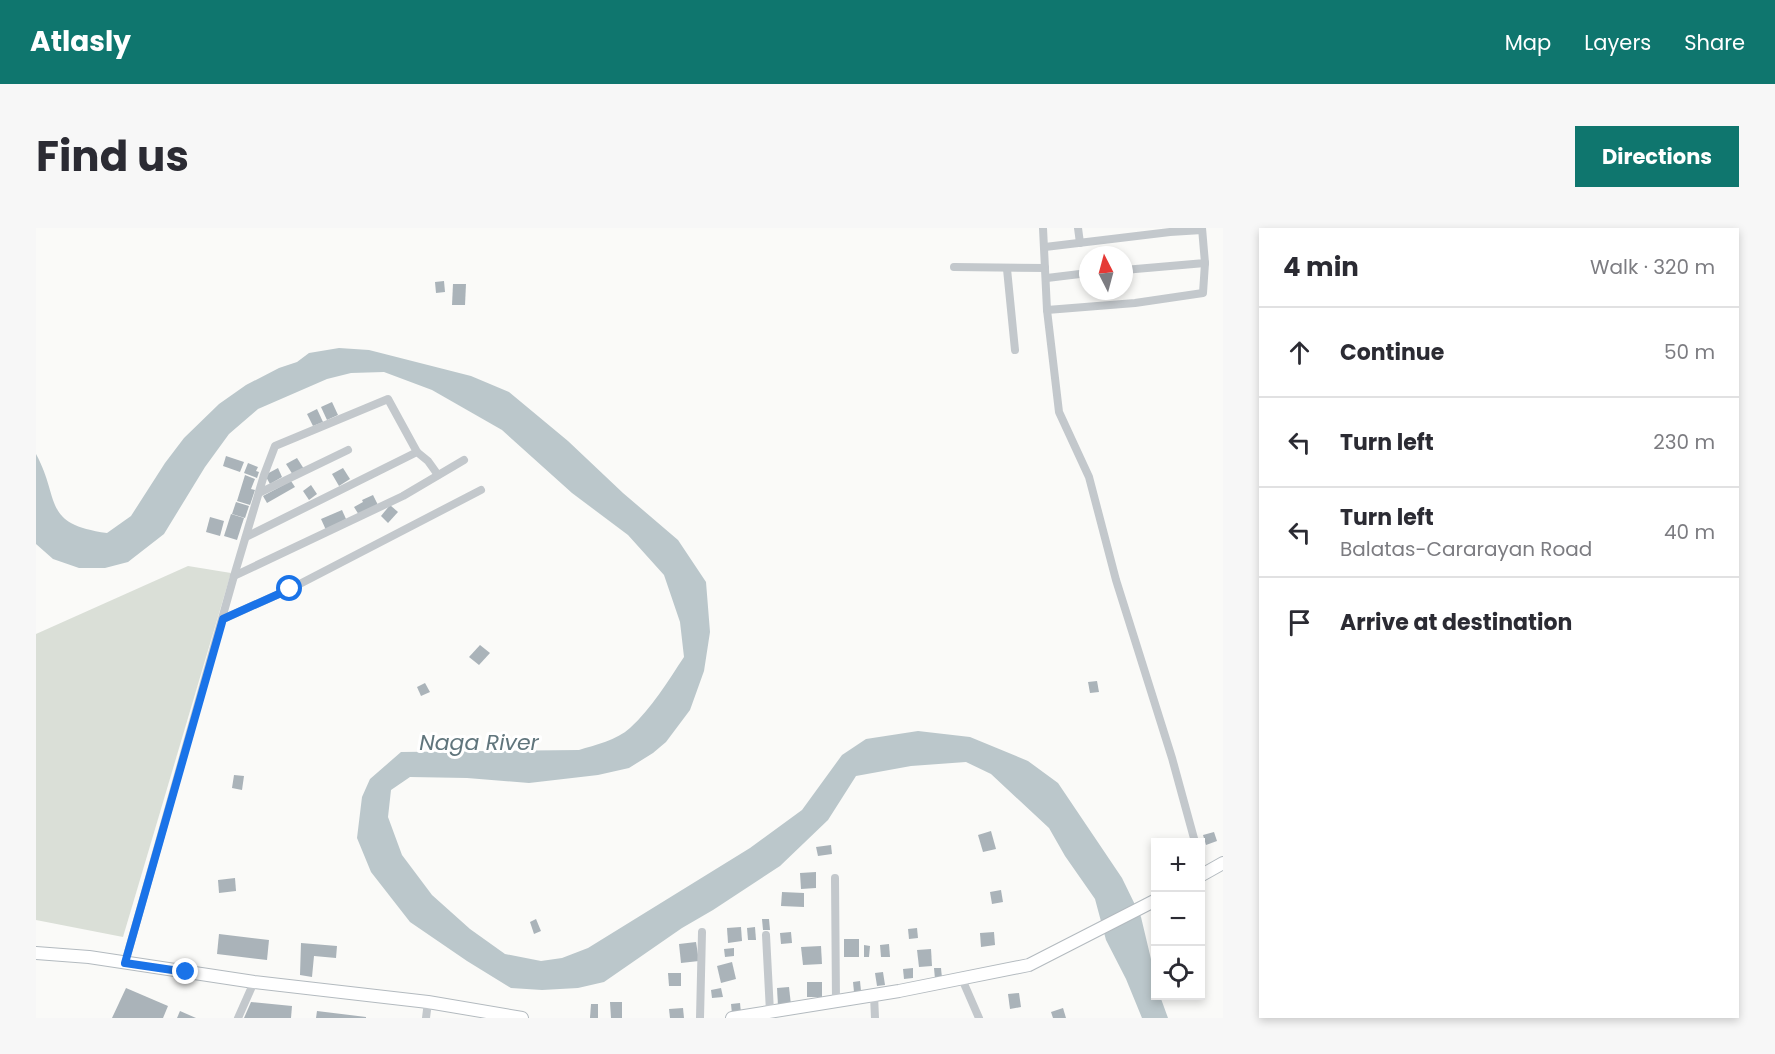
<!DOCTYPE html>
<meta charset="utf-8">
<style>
:root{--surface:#fff;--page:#f7f7f7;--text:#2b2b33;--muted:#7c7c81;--line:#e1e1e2;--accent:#0f766e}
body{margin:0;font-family:Poppins,sans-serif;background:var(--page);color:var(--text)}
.controls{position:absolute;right:18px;bottom:18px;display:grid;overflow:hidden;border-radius:0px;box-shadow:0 3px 9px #0003}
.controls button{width:54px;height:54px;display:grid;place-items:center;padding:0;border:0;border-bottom:2px solid var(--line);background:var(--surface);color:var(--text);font:30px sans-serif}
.compass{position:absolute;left:1043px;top:18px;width:54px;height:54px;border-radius:50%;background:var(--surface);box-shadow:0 3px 9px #0003;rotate:354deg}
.stop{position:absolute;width:18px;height:18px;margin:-14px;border:4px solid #1a73e8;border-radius:50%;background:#fff}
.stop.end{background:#1a73e8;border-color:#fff;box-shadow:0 2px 6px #0008}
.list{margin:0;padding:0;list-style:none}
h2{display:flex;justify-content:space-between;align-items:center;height:78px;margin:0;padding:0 24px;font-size:26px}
h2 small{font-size:20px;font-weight:400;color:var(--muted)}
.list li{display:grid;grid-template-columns:39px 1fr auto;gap:18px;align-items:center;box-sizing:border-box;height:90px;padding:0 24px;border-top:2px solid var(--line)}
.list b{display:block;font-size:22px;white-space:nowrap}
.list p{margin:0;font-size:20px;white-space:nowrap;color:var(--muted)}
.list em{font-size:20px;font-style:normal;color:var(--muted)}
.icon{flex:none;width:33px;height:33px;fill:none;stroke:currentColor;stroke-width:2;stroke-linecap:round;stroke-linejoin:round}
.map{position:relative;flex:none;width:1187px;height:790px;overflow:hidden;border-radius:0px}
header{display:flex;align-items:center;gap:36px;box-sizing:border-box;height:84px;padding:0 30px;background:var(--accent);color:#fff}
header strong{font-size:28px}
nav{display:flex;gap:33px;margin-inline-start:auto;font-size:21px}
.intro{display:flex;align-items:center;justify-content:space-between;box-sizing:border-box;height:144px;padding:0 36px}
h1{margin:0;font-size:42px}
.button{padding:15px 27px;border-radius:0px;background:var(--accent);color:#fff;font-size:21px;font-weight:700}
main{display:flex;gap:36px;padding:0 36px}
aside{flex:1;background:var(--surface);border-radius:0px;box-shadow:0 3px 9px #0003}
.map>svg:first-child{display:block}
</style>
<header>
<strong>Atlasly</strong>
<nav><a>Map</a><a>Layers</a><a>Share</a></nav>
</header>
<div class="intro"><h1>Find us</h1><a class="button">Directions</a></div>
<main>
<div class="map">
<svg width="1187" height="790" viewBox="0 0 1187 790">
<rect width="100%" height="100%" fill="#fafaf8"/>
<path fill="#dadfd7" d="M 152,338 L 195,345 L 87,709 L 0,692 L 0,406 Z"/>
<path fill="#bbc7cb" d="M 303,120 L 333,122 L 435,148 L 473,164 L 532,213 L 587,265 L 642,312 L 670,354 L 674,404 L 668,443 L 654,482 L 630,514 L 617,525 L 593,540 L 562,547 L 493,555 L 431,550 L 374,549 L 355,562 L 352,589 L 366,627 L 396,667 L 434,701 L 469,726 L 505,733 L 526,730 L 552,720 L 714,620 L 766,582 L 806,527 L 830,511 L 882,503 L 934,509 L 992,533 L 1022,555 L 1086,650 L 1105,689 L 1119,748 L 1120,768 L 1124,768 L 1132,790 L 1106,790 L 1090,751 L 1070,712 L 1059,671 L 1029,628 L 1013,600 L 955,546 L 930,534 L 875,538 L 820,548 L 792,592 L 744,638 L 677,682 L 646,700 L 568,754 L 542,760 L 506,762 L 475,760 L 431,733 L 374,694 L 335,644 L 321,610 L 326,569 L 334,551 L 365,524 L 543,522 C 559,517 581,512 594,500 C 616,480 632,453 648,429 L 644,394 L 628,347 L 592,307 L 536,265 L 466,202 L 396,162 L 348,144 L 315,145 L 291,151 L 222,181 L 193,206 L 169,239 L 128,306 L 92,334 L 69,340 L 43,340 L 17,331 L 0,316 L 0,226 C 25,272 5,296 71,305 L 95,288 L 129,235 L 148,210 L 183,176 L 210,157 L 243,140 L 261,134 L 273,125 Z"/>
<g fill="#aab3b9">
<path d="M 408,53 L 409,64 L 400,65 L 399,54 Z"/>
<path d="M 417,56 L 430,56 L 429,77 L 416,77 Z"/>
<path d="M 296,174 L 302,187 L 291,192 L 285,179 Z"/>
<path d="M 281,181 L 287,194 L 277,198 L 271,186 Z"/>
<path d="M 190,228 L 208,234 L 204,244 L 187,238 Z"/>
<path d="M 261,230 L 268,241 L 257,247 L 250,236 Z"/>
<path d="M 212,235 L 222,239 L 220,243 L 223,244 L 221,250 L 208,245 Z"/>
<path d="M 242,240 L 246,249 L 234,256 L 229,247 Z"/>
<path d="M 307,240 L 314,251 L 303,258 L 296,246 Z"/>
<path d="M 209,247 L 219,251 L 215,261 L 219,262 L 214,277 L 201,273 Z"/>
<path d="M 255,253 L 259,259 L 231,275 L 227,268 Z"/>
<path d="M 275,257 L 281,266 L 273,272 L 267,263 Z"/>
<path d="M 337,267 L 342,277 L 323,287 L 318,279 L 327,274 L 326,272 Z"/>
<path d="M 200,274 L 213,278 L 209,290 L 196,286 Z"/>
<path d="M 354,277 L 362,284 L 352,295 L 345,288 Z"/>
<path d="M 306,282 L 310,291 L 290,302 L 285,291 Z"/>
<path d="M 195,286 L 208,290 L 201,312 L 188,308 Z"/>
<path d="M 174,289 L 188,293 L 184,308 L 170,304 Z"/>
<path d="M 444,417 L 454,425 L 443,437 L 433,429 Z"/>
<path d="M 1061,453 L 1063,464 L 1054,465 L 1052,454 Z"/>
<path d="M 389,455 L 394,464 L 385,468 L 381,459 Z"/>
<path d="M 198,547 L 208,548 L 206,562 L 196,560 Z"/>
<path d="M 955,603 L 960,621 L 947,624 L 942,607 Z"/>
<path d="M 1178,604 L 1181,613 L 1170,617 L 1167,607 Z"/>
<path d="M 795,617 L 796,626 L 782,628 L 780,619 Z"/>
<path d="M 780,644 L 780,660 L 765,661 L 764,645 Z"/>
<path d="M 199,650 L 200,663 L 183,665 L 182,652 Z"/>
<path d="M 965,662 L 967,674 L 956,676 L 954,664 Z"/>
<path d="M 746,664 L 768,665 L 768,679 L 745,678 Z"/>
<path d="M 500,691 L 505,703 L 498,706 L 494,694 Z"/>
<path d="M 726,691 L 733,691 L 734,702 L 727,702 Z"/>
<path d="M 705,699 L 706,713 L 692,715 L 691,700 Z"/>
<path d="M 719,699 L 720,712 L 712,712 L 711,700 Z"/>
<path d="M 881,700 L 882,710 L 873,711 L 872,701 Z"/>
<path d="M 755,704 L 756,715 L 745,716 L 744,705 Z"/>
<path d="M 958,704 L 959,717 L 945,719 L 944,705 Z"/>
<path d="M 183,706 L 233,712 L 231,732 L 181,726 Z"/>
<rect x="808" y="711" width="15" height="18"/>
<path d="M 660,714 L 663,733 L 645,735 L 643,716 Z"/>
<path d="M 265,715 L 301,718 L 300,730 L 278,728 L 276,749 L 264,747 Z"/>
<path d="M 853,716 L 854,729 L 845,729 L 844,717 Z"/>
<path d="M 828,717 L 834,718 L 833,729 L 828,729 Z"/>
<path d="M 785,718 L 786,736 L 767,737 L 765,719 Z"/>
<path d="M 698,720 L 698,728 L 689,729 L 688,721 Z"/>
<path d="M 895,721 L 896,738 L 883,739 L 881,722 Z"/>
<path d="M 696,734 L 700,751 L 685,755 L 681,738 Z"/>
<path d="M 877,740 L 877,750 L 868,751 L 867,741 Z"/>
<path d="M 898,740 L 905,740 L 906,750 L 899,751 Z"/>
<path d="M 847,744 L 849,757 L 841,758 L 839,745 Z"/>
<path d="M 632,745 L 645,745 L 645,758 L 633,758 Z"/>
<path d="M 824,753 L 825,763 L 818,764 L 817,754 Z"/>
<rect x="771" y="754" width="15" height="15"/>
<path d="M 753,759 L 755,777 L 742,778 L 741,760 Z"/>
<path d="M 90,760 L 132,778 L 127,790 L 76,790 Z"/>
<path d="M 685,760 L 687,769 L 676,770 L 675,762 Z"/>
<path d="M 983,765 L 985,779 L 974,781 L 972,766 Z"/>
<path d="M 215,774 L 256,778 L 255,790 L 208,790 Z"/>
<path d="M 574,774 L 586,774 L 586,790 L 575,790 Z"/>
<path d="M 704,775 L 705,785 L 696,786 L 695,776 Z"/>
<path d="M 555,776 L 562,776 L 562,790 L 554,790 Z"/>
<path d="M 647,780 L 648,790 L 634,790 L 633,781 Z"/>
<path d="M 1027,780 L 1030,790 L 1017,790 L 1015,784 Z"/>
<path d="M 144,783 L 160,790 L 141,790 Z"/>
<path d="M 281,783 L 330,789 L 330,790 L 280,790 Z"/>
</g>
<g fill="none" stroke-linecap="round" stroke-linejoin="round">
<defs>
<g id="secondary">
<path d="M 1164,648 L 1187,635"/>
<path d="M 0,725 L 53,729 L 218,754 L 392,774 L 486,790"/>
<path d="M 696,790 L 863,763 L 993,737 L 1120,672"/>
</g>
</defs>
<use href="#secondary" stroke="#b3babf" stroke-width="14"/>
<g stroke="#c3c8cc" stroke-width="8">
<path d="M 1007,0 L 1011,82 L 1099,75 L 1167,65 L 1169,35"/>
<path d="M 1042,0 L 1044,15"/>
<path d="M 1009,19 L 1134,4 L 1166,2"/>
<path d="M 918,39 L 1009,40"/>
<path d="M 971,41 L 979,122"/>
<path d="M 1088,42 L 1169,35 L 1166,0"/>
<path d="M 1011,50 L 1052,45"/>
<path d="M 1011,82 L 1023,184 L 1053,249 L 1080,352 L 1136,530 L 1159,614"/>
<path d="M 223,265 L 312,222"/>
<path d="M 210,309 L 381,224 L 392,233 L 402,247"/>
<path d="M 198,348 L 367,268 L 428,232"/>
<path d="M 187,391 L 254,361 L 445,262"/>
<path d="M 799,650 L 800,774"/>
<path d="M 730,707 L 734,784"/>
<path d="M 89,735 L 198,348 L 228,247 L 239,218 L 352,171 L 381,224"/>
<path d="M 926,751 L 943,790"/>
<path d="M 838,767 L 839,790"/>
<path d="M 202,790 L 218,754"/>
<path d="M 390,790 L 392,774"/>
<path d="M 664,790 L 666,704"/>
</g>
<use href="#secondary" stroke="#fff" stroke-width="12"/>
</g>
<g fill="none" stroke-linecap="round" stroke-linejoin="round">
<path stroke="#1a73e8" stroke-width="8" d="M 150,744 L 89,735 L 187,391 L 254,361"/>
</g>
<g text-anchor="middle" stroke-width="6" stroke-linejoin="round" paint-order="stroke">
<g font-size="22" font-style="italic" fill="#60757c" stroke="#fff">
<text x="443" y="522">Naga River</text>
</g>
</g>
</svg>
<div class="controls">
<button>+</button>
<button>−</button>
<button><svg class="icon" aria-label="locate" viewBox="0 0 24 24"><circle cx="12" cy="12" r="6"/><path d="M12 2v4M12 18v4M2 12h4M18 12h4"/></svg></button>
</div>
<svg class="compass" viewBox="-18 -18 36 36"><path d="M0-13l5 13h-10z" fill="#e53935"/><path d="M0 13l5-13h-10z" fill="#7c7c81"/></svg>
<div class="stop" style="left:254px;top:361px"></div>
<div class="stop end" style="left:150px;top:744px"></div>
</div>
<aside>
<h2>4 min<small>Walk · 320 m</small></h2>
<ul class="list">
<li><svg class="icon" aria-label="ahead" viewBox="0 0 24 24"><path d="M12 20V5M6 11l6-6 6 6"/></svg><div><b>Continue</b></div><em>50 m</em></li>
<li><svg class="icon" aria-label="left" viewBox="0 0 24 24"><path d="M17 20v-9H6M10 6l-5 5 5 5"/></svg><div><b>Turn left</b></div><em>230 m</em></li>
<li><svg class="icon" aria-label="left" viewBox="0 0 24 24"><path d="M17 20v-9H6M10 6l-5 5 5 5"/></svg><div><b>Turn left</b><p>Balatas-Cararayan Road</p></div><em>40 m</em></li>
<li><svg class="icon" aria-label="arrive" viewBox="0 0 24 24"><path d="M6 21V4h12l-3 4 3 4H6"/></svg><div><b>Arrive at destination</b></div></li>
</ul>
</aside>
</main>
